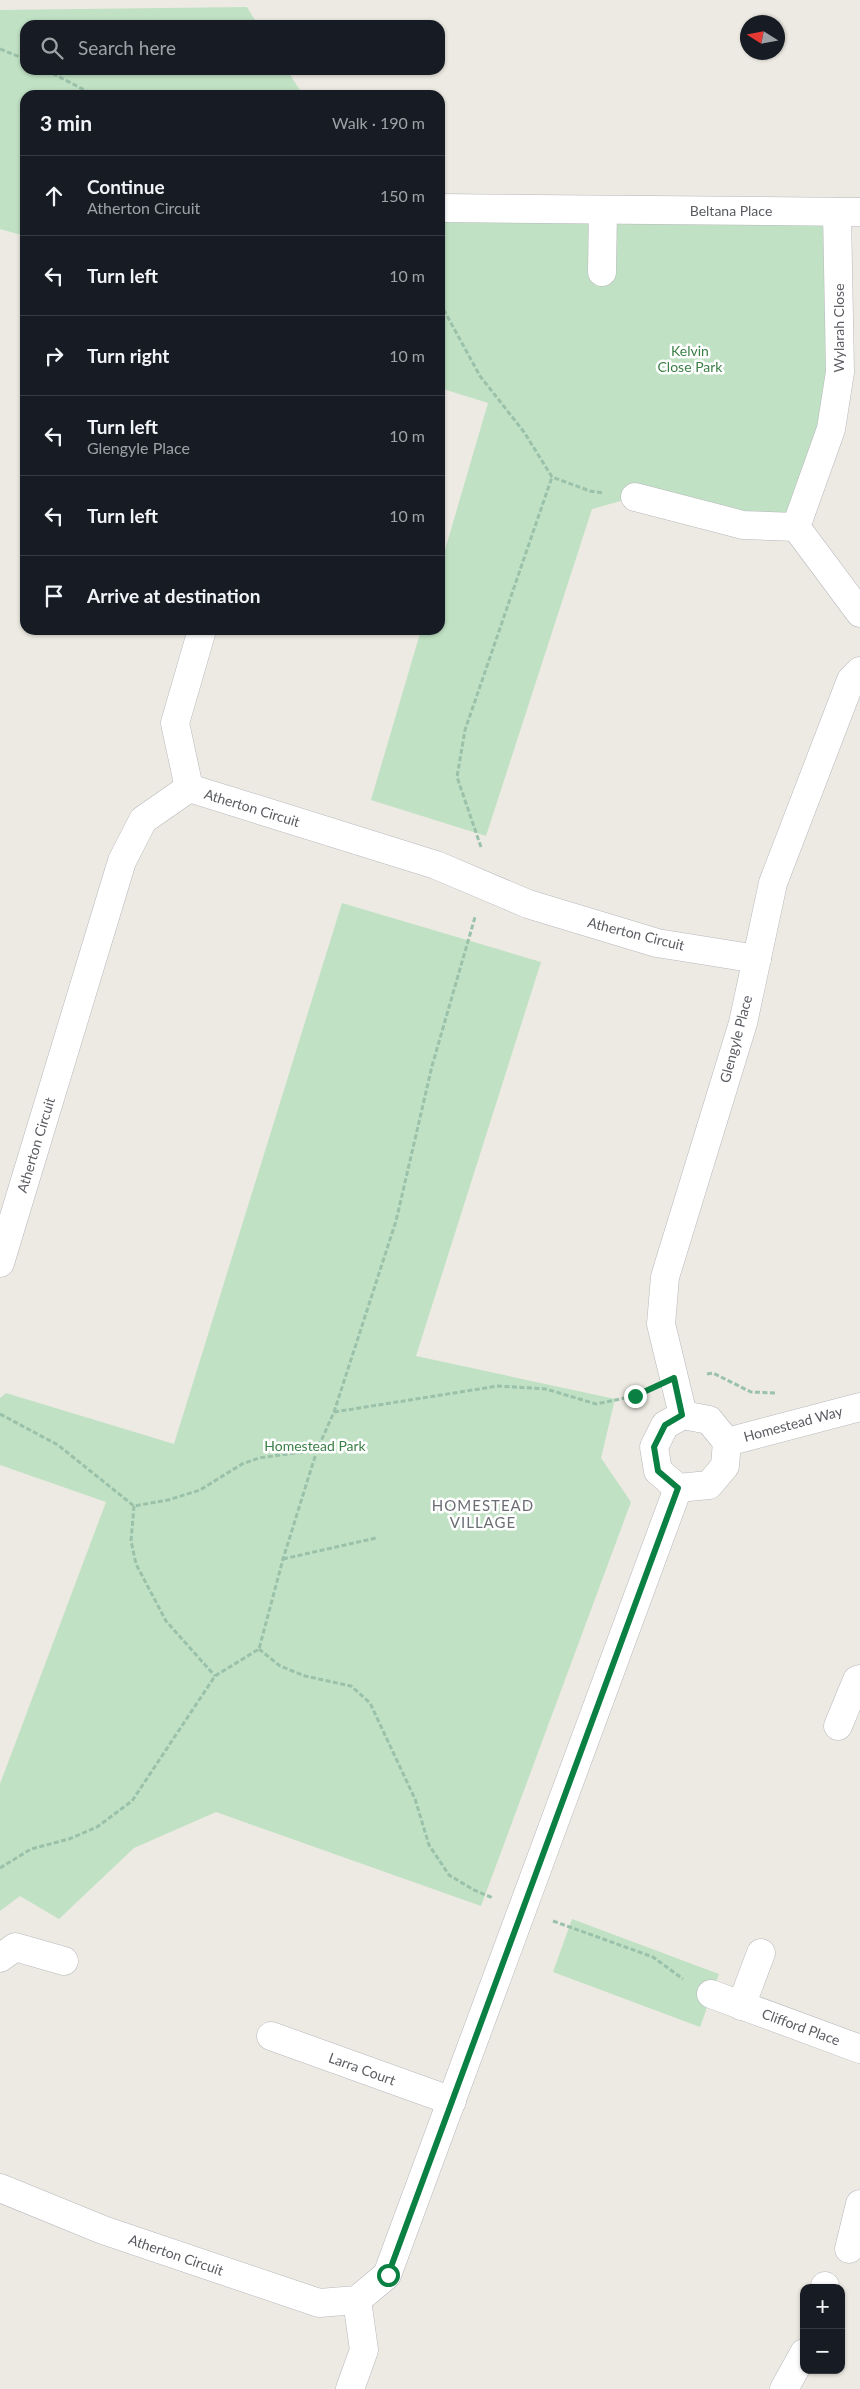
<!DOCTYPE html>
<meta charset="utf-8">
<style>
:root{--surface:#171b24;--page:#242831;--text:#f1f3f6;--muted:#9ea1a6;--line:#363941}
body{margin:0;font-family:Lato,sans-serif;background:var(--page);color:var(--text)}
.controls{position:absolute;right:15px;bottom:15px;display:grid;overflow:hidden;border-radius:10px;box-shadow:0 1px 4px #0004}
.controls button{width:45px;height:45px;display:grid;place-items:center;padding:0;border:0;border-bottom:1px solid var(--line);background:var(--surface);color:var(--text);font:25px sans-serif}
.compass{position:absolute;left:740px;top:15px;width:45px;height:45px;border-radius:50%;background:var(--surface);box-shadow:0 1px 4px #0004;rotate:281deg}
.stop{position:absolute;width:15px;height:15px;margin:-11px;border:4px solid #0b8043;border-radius:50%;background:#fff}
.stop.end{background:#0b8043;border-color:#fff;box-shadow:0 1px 5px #0008}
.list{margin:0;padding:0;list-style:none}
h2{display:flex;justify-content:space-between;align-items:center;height:65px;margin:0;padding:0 20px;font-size:21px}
h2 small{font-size:16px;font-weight:400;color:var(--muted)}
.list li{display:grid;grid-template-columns:32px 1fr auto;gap:15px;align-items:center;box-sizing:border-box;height:80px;padding:0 20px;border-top:1px solid var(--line)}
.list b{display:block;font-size:19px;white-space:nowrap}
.list p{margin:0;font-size:16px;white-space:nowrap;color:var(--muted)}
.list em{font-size:16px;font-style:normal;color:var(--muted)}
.icon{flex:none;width:28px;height:28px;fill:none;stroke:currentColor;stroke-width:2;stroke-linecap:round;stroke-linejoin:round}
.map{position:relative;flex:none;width:860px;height:2389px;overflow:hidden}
.search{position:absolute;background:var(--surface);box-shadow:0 1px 4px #0004;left:20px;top:20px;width:425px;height:55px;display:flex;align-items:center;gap:12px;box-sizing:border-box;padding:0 18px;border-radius:15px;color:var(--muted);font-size:19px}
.panel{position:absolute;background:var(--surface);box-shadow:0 1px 4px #0004;left:20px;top:90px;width:425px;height:545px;border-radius:15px}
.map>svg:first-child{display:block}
</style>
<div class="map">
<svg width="860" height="2389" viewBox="0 0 860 2389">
<rect width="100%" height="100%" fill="#eceae2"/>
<g fill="#c0e1c4">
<path d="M 247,7 L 258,25 L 25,25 L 25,70 L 287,70 L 303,95 L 25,95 L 25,236 L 0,229 L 0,10 Z"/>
<path d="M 440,208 L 837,212 L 840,372 L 796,527 L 635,497 L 592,509 L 486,836 L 371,800 L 421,630 L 440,630 L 440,567 L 488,403 L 440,388 Z"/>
<path d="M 342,903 L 541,962 L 416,1356 L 615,1399 L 601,1458 L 631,1502 L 481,1906 L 216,1812 L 134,1848 L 59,1919 L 20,1896 L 0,1911 L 0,1784 L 106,1502 L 0,1465 L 0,1398 L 6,1393 L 174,1444 Z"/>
<path d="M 572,1919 L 719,1974 L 700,2027 L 553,1972 Z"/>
</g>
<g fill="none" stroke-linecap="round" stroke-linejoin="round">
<defs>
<g id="minor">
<path d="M 440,208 L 860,212"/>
<path d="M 602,272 L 603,210"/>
<path d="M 635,497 L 743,525 L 796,527 L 831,429 L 840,372 L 837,212"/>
<path d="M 796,527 L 860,613"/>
<path d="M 189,788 L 175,723 L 202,630"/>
<path d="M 0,1263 L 122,861 L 143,820 L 189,788 L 436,865 L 528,904 L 657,943 L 757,959"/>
<path d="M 683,1415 L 661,1324 L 665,1277 L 743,1023 L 773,883 L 851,680 L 860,671"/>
<path d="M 683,1415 L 709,1420 L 727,1442 L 725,1466 L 709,1485 L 678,1488 L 658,1471 L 654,1447 L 665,1425 Z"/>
<path d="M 727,1442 L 860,1407"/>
<path d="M 838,1726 L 857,1680 L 860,1679"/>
<path d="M 0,1958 L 15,1947 L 64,1961"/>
<path d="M 711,1994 L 860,2049"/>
<path d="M 741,2006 L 761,1953"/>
<path d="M 271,2036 L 452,2101"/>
<path d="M 0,2188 L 103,2230 L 319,2303 L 357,2300 L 387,2275 L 678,1488"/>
<path d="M 849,2249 L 860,2204"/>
<path d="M 825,2288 L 825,2286"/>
<path d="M 350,2389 L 364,2350 L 357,2300"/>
<path d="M 784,2389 L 804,2353"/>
</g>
</defs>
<use href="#minor" stroke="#b7b8bd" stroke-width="29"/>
<g stroke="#9ac1a9" stroke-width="3" stroke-dasharray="5 2.5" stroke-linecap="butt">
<path d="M 0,49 L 25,59"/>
<path d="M 46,70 L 94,95"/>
<path d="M 440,303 L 480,376 L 524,432 L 552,477 L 590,491 L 604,493"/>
<path d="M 481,847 L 457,777 L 465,730 L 552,477"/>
<path d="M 707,1374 L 713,1373 L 751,1392 L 777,1393"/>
<path d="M 334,1412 L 498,1386 L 546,1389 L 596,1404 L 635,1396 L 645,1392"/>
<path d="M 0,1414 L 58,1445 L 134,1506 L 168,1500 L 200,1490 L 242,1464 L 259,1458 L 317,1450"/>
<path d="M 134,1506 L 131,1541 L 136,1564 L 166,1621 L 215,1676"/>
<path d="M 283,1559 L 376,1538"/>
<path d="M 259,1649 L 280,1666 L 305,1676 L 351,1686 L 370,1703 L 415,1799 L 429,1845 L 449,1875 L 474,1890 L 493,1898"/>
<path d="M 0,1868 L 31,1849 L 69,1839 L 97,1827 L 132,1801 L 215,1676 L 259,1649 L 283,1559 L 317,1450 L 334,1412 L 396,1221 L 432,1066 L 475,917"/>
<path d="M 553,1921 L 653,1957 L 683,1979"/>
</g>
<use href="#minor" stroke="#fff" stroke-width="28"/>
</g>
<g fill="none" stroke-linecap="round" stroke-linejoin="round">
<path stroke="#0b8043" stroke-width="6" d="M 388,2275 L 678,1488 L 658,1471 L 654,1447 L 665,1425 L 682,1415 L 674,1378 L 635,1396"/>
</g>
<g text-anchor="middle" stroke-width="5" stroke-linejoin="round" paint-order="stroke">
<g font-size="14" fill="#5a5c61" stroke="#fff">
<text x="731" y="216">Beltana Place</text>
<text transform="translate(839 328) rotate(-90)" y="5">Wylarah Close</text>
<text transform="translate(252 808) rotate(17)" y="5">Atherton Circuit</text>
<text transform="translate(636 934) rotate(14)" y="5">Atherton Circuit</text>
<text transform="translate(736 1039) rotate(-75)" y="5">Glengyle Place</text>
<text transform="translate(36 1145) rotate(-73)" y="5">Atherton Circuit</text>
<text transform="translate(793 1424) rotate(-15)" y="5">Homestead Way</text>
<text transform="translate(801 2027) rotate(20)" y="5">Clifford Place</text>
<text transform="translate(362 2069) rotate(20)" y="5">Larra Court</text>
<text transform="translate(176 2255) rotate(19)" y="5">Atherton Circuit</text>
</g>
<g font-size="14" fill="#3b7f46" stroke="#fff">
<text x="690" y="356">Kelvin<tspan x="690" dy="16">Close Park</tspan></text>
<text x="315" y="1451">Homestead Park</text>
</g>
<g font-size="15" letter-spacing="1" fill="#6b6e73" stroke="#fff">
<text x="483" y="1511">HOMESTEAD<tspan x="483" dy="17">VILLAGE</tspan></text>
</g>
</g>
</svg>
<div class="controls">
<button>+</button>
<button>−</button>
</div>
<svg class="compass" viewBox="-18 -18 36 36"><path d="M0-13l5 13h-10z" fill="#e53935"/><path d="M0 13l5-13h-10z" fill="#9ea1a6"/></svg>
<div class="stop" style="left:388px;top:2275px"></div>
<div class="stop end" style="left:635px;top:1396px"></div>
<div class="search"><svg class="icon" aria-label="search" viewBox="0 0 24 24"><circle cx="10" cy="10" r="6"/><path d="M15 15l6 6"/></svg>Search here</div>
<section class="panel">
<h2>3 min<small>Walk · 190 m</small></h2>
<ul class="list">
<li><svg class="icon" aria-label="ahead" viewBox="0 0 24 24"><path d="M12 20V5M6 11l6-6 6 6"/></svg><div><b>Continue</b><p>Atherton Circuit</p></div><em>150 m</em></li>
<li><svg class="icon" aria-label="left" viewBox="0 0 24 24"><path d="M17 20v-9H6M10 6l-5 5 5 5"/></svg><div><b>Turn left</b></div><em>10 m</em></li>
<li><svg class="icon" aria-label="right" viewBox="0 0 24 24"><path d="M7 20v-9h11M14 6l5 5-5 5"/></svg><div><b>Turn right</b></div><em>10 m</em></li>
<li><svg class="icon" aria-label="left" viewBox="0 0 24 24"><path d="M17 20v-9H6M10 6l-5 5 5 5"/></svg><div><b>Turn left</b><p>Glengyle Place</p></div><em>10 m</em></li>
<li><svg class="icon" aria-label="left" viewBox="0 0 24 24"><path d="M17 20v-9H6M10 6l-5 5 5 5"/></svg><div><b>Turn left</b></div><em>10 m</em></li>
<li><svg class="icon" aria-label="arrive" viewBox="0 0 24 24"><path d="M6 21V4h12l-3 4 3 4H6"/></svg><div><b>Arrive at destination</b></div></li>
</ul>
</section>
</div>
